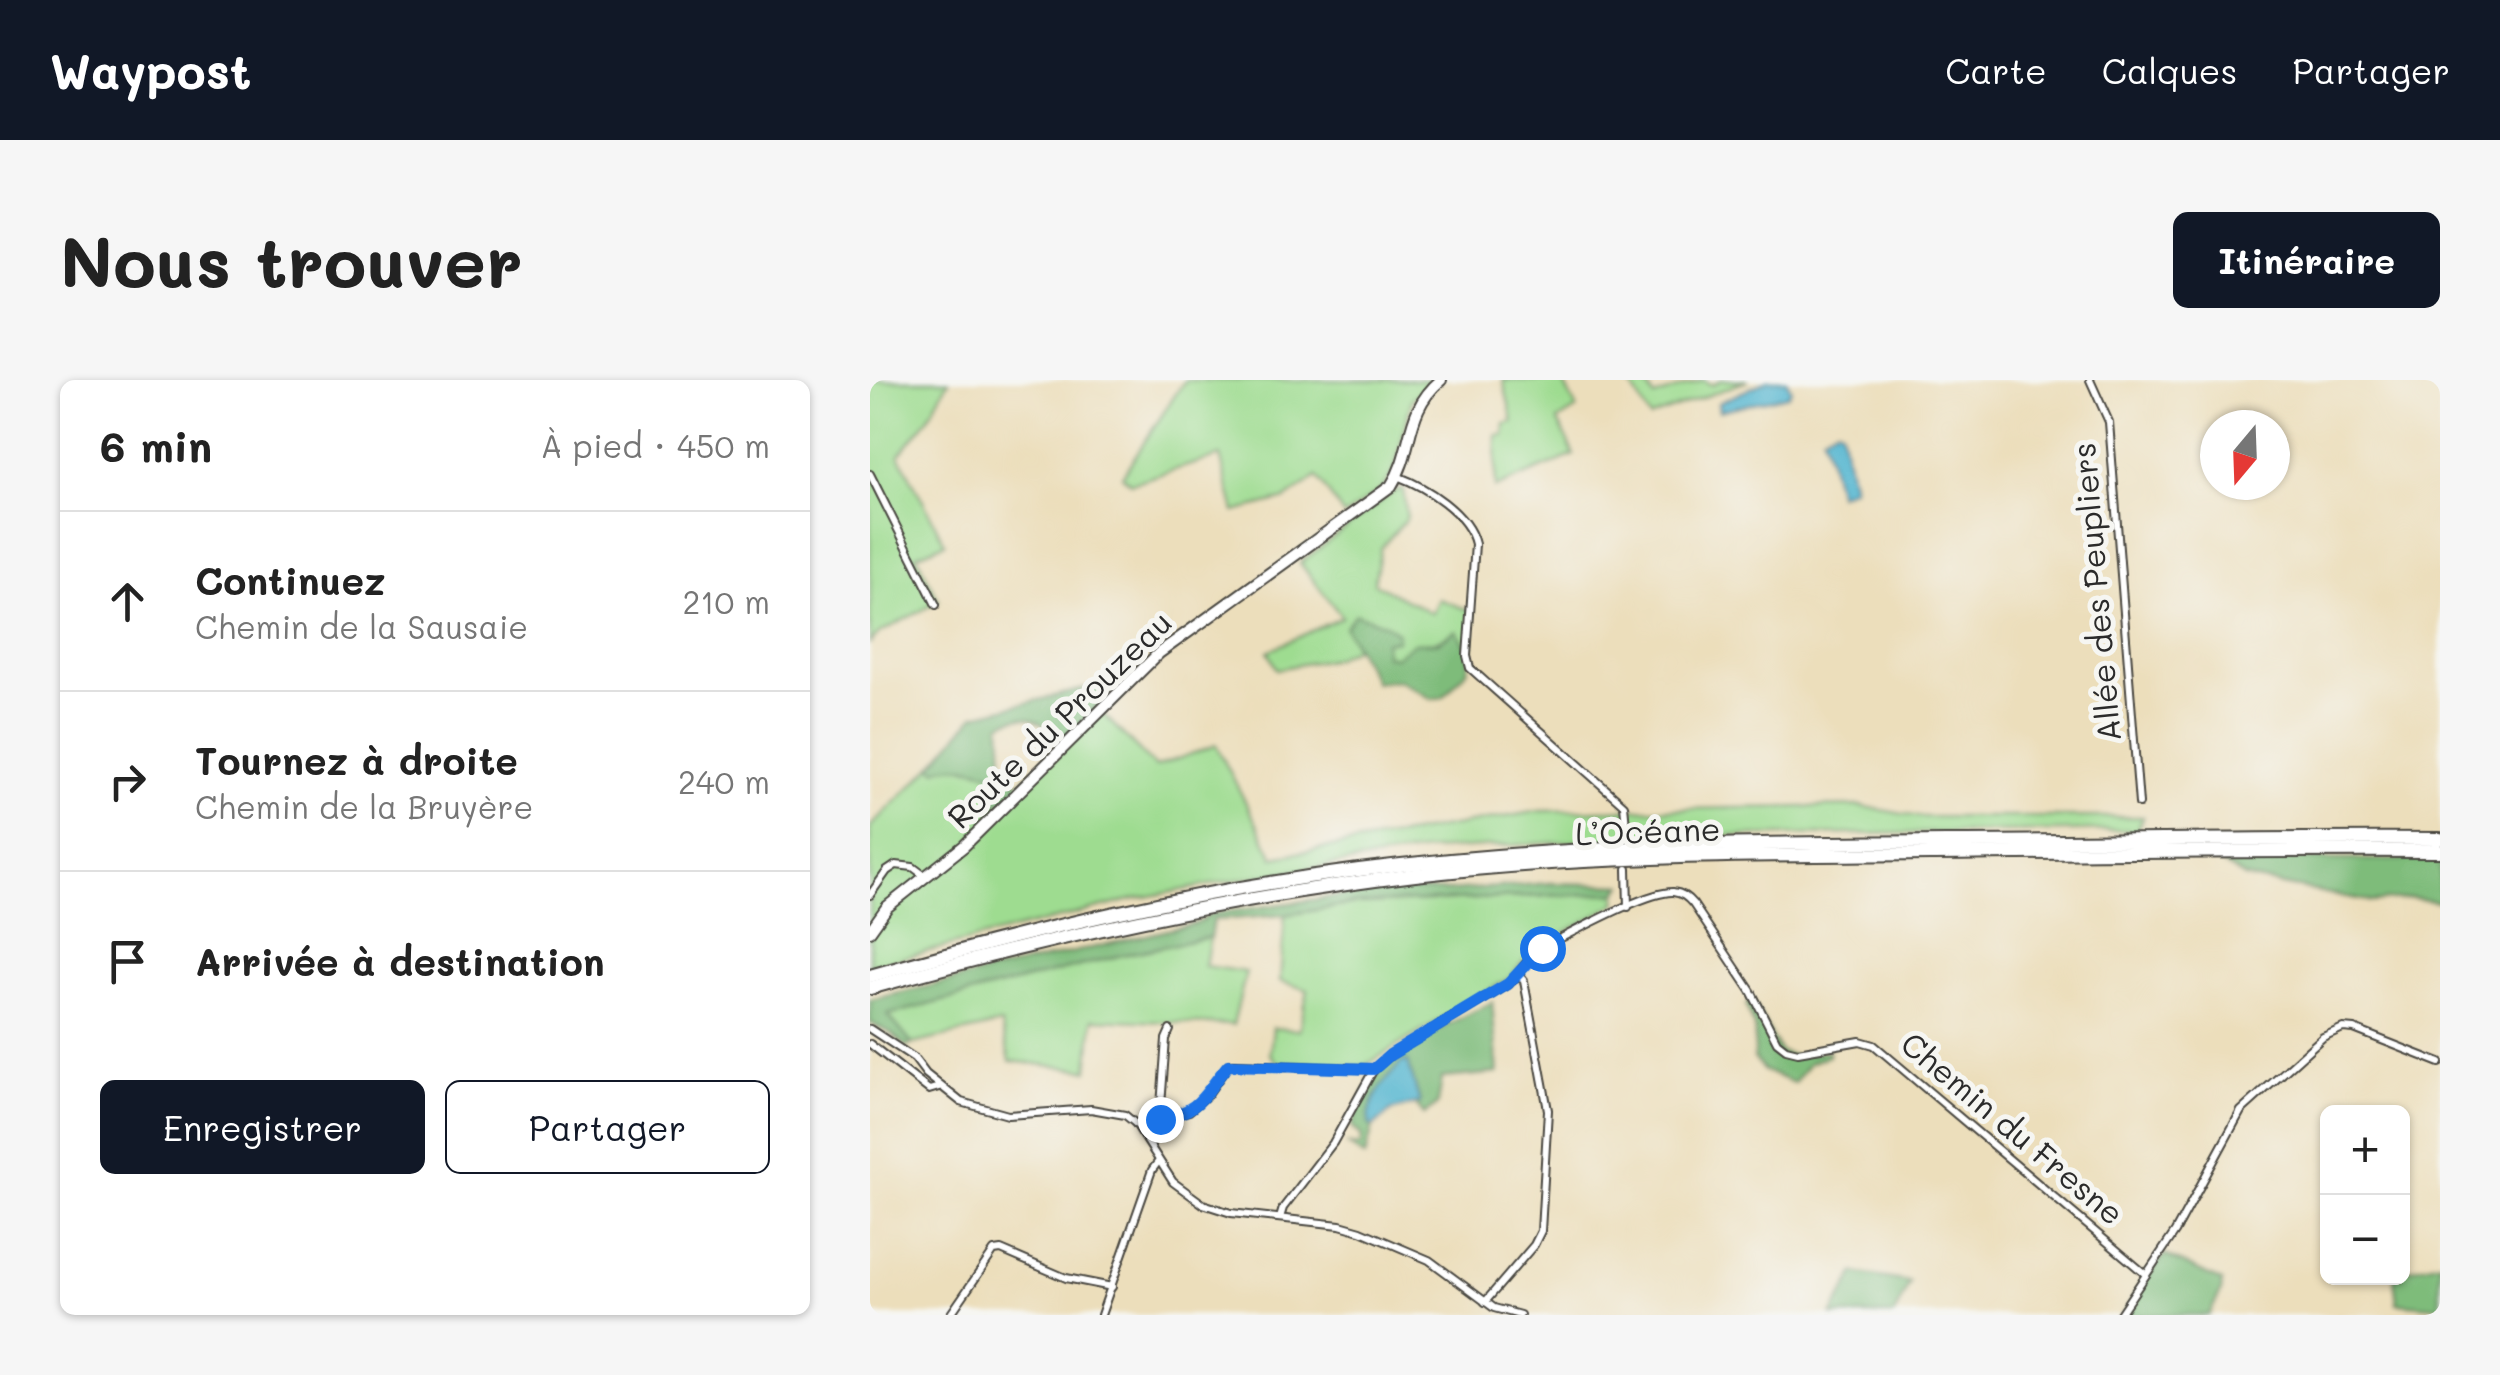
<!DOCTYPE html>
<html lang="fr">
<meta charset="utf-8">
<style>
:root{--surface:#fff;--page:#f6f6f6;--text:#222;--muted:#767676;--line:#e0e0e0;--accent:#111827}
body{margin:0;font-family:Mali,sans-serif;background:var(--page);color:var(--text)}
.controls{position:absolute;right:30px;bottom:30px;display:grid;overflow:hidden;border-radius:15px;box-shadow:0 2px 8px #0004}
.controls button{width:90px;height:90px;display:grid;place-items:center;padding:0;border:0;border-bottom:2px solid var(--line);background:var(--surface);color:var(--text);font:50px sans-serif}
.compass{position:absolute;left:1330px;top:30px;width:90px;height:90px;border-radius:50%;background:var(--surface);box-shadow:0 2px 8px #0004;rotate:199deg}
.stop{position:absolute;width:30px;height:30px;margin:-22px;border:8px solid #1a73e8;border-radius:50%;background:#fff}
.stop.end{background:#1a73e8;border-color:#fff;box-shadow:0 2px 10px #0008}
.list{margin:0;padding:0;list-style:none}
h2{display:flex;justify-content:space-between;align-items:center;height:130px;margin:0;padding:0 40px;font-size:42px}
h2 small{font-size:32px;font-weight:400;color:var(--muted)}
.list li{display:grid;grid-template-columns:65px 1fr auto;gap:30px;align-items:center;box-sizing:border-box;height:180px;padding:0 40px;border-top:2px solid var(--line)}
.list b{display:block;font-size:38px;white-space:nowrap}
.list p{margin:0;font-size:32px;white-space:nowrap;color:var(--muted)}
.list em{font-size:32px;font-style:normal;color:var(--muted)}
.actions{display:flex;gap:20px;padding:30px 40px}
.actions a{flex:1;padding:22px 0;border:2px solid var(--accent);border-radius:15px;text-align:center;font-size:35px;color:var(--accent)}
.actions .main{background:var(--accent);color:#fff}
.icon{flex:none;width:55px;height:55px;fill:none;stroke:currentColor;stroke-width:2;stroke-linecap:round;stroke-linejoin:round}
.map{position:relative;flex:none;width:1570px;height:935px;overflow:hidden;border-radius:15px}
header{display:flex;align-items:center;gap:60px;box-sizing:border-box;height:140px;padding:0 50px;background:var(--accent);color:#fff}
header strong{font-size:48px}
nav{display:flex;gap:55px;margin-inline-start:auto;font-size:35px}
.intro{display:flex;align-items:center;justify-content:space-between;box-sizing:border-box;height:240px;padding:0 60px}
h1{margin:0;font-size:70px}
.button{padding:25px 45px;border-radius:15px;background:var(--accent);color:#fff;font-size:35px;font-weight:700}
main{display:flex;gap:60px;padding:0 60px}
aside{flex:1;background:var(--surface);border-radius:15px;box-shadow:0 2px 8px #0004}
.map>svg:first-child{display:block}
</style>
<header>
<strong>Waypost</strong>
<nav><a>Carte</a><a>Calques</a><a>Partager</a></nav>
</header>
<div class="intro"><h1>Nous trouver</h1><a class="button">Itinéraire</a></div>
<main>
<aside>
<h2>6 min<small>À pied · 450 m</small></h2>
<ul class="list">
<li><svg class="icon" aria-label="ahead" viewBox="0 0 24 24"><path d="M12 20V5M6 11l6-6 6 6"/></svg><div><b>Continuez</b><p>Chemin de la Sausaie</p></div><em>210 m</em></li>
<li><svg class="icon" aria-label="right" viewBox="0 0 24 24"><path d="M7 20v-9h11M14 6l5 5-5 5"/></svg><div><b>Tournez à droite</b><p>Chemin de la Bruyère</p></div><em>240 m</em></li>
<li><svg class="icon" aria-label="arrive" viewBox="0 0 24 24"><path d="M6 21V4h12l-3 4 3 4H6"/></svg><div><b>Arrivée à destination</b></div></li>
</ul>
<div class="actions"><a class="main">Enregistrer</a><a>Partager</a></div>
</aside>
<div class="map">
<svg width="1570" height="935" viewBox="0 0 1570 935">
<rect width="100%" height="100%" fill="#f6f6f2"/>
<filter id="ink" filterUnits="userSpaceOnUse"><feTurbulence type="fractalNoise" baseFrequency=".01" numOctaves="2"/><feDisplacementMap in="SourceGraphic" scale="20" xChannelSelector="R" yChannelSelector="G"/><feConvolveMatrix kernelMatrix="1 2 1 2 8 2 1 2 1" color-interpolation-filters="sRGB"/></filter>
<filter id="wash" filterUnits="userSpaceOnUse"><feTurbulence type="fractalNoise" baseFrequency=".0048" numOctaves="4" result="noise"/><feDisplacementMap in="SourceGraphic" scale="40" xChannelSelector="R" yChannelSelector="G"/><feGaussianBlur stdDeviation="2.25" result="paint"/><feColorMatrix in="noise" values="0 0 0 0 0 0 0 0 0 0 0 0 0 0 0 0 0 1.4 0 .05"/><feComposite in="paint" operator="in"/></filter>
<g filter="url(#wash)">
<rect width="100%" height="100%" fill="#ecdebb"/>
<g fill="#9edc90" stroke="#64845e" stroke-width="2.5">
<path d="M 0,0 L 79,0 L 57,40 L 29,75 L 75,163 L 46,175 L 69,221 L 8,254 L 0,263 Z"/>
<path d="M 315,0 L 564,0 L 542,19 L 524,92 L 511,110 L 474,136 L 447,97 L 416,119 L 365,132 L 350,76 L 261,103 L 252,96 Z"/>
<path d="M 633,0 L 692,0 L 707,29 L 688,41 L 704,75 L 625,108 L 627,55 L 634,55 L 635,44 L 643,42 Z"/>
<path d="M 758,0 L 773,0 L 784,17 L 833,0 L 842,5 L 852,0 L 878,0 L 780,38 Z"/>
<path d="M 533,109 L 537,138 L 511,168 L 504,203 L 562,233 L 569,219 L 604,232 L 601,272 L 586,251 C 561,267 549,260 526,277 L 515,275 L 515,262 L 476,247 L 485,268 L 464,278 L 407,289 L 398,271 L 472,237 L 430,183 L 523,112 Z"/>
<path d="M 227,328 L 285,387 L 346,365 L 404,477 L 669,431 L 991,426 L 1049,437 L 1273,437 L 1267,450 L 779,457 L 563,470 L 377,498 L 265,519 L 0,586 L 0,447 L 62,386 L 66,389 C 84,383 106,388 124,394 L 128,425 Z"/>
<path d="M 747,513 L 746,524 L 660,572 L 641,597 L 494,686 L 407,682 L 400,674 L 403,648 L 429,650 L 438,610 L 410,601 L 415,535 L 484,524 Z"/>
<path d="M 340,557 L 335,586 L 376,592 L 363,645 L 223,639 L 218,690 L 140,681 L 131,644 L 42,664 L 17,635 L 252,575 Z"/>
</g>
<g fill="#7ebc7a" stroke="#547452" stroke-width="2.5">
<path d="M 485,234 L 516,244 L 528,253 L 527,260 L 515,262 L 515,275 L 525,277 L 544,263 L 568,262 L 586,251 L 601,272 L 597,291 L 573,317 L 562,319 L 529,300 L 505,302 L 475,247 Z"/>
<path d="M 256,299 L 190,363 C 176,342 155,329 131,344 L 133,384 L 144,401 L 152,403 L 127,426 L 123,394 C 106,388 84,383 66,390 L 62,386 L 105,335 Z"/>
<path d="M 1345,479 L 1570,480 L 1570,522 L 1541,518 L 1503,522 L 1375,498 Z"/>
<path d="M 680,503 L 753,505 L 747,513 L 484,524 L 415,535 L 343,540 L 340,557 L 252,575 L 18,635 L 42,664 L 37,667 L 19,652 L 0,643 L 0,620 L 328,543 L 341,534 L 512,510 L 579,511 Z"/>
<path d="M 881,619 L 910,672 L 924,676 L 958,671 L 958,676 L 939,683 L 924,703 L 894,691 L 884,678 L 885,650 L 876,625 Z"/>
<path d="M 622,622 L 628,693 L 572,698 L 568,724 L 554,735 L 546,725 L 550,722 L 538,682 L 499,744 L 503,747 L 495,777 L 479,765 L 491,766 L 491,755 L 482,747 C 489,726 498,700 514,685 C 540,659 590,640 622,622 Z"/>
<path d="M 1295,875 L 1352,902 L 1351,912 L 1339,935 L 1253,935 L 1271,904 Z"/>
<path d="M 1570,882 L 1570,927 L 1527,923 L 1524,898 L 1532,898 L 1533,890 Z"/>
<path d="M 985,893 L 1040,902 L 1024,935 L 962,935 Z"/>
</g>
<g fill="#50b4cf" stroke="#3e707d" stroke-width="2.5">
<path d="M 898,0 L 917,0 L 921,10 L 918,15 L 849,31 L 848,23 Z"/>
<path d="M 967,47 L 971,50 L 983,108 L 968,114 L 953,55 Z"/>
<path d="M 532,682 L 538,682 L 550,723 L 521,731 L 503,747 L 499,744 C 497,721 517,698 532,682 Z"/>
</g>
</g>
<g filter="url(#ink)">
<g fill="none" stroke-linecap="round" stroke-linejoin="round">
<defs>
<g id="street">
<path d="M 1220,0 L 1239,42 L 1269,424"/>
<path d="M 0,94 L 66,225"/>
<path d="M 527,96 C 556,107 598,133 605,164 L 597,276 L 600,288 L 754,425 L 757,456"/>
<path d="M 757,489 L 758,527"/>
<path d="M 0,515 L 17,491 L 26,485 L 43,487 L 55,496"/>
<path d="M 0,649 L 44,678 L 56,694 L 91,722 L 138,735 L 221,729 L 255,735 L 266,744 L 303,802 L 333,824 L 361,833 L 470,845 L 491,851 L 559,880 L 624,928 L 650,935"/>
<path d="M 0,664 L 59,710 L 69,707"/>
<path d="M 290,739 L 296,659 L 300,650"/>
<path d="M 266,744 L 319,731 L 338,714 L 358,685 L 363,684 L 504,689"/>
<path d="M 410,838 L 413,828 L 463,763 L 504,689 L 520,675 L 639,604 L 648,594"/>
<path d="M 615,922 L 664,865 L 671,851 L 678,730 L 654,601 L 648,594 L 663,574 L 671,568 C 699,555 776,511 803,512 C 812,513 817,517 823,524 L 881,611 L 907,662 L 916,669 L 928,672 L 990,661 L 1004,665 L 1274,893"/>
<path d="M 80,935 L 124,871 L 131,870 L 196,898 L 242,907"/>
<path d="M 231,935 L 282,790 L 288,782"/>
<path d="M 1249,935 L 1305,852 L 1371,731 L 1453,657 L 1473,648 L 1484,649 L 1570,683"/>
</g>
<path id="secondary" d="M 0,551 L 17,527 L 94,466 L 289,273 L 521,106 C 545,69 533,32 571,0"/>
<g id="highway">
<path d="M 0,596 C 161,550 323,511 489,490 C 685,465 880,463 1077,462 C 1241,461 1406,458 1570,459"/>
<path d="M 0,608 C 179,557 360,517 545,495 C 716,475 889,475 1061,474 C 1231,472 1400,470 1570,471"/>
</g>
</defs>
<use href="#street" stroke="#484641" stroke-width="10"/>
<use href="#secondary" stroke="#484641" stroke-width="14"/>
<use href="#highway" stroke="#484641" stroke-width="16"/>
<use href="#street" stroke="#fff" stroke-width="6"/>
<use href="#secondary" stroke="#fff" stroke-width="10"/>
<use href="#highway" stroke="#fff" stroke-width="12"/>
</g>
</g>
<g fill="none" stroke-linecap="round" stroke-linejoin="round" filter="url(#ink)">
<path stroke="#1a73e8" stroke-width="12" d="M 290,739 C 332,731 333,715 358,685 L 504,689 L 520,675 L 638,604 L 672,568"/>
</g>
<g text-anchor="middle" stroke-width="10" stroke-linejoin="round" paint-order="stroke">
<g font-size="32" fill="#2b2b2b" stroke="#f6f6f2">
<text transform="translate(1227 212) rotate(-95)" y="11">Allée des Peupliers</text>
<text transform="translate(190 340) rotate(-44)" y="11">Route du Prouzeau</text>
<text transform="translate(778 452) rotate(-2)" y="11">L’Océane</text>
<text transform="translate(1142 749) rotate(40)" y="11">Chemin du Fresne</text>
</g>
</g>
</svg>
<div class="controls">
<button>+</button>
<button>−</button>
</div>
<svg class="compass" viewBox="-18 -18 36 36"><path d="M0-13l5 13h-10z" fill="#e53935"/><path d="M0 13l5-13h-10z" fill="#767676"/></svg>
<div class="stop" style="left:672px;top:568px"></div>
<div class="stop end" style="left:290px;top:739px"></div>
</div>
</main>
